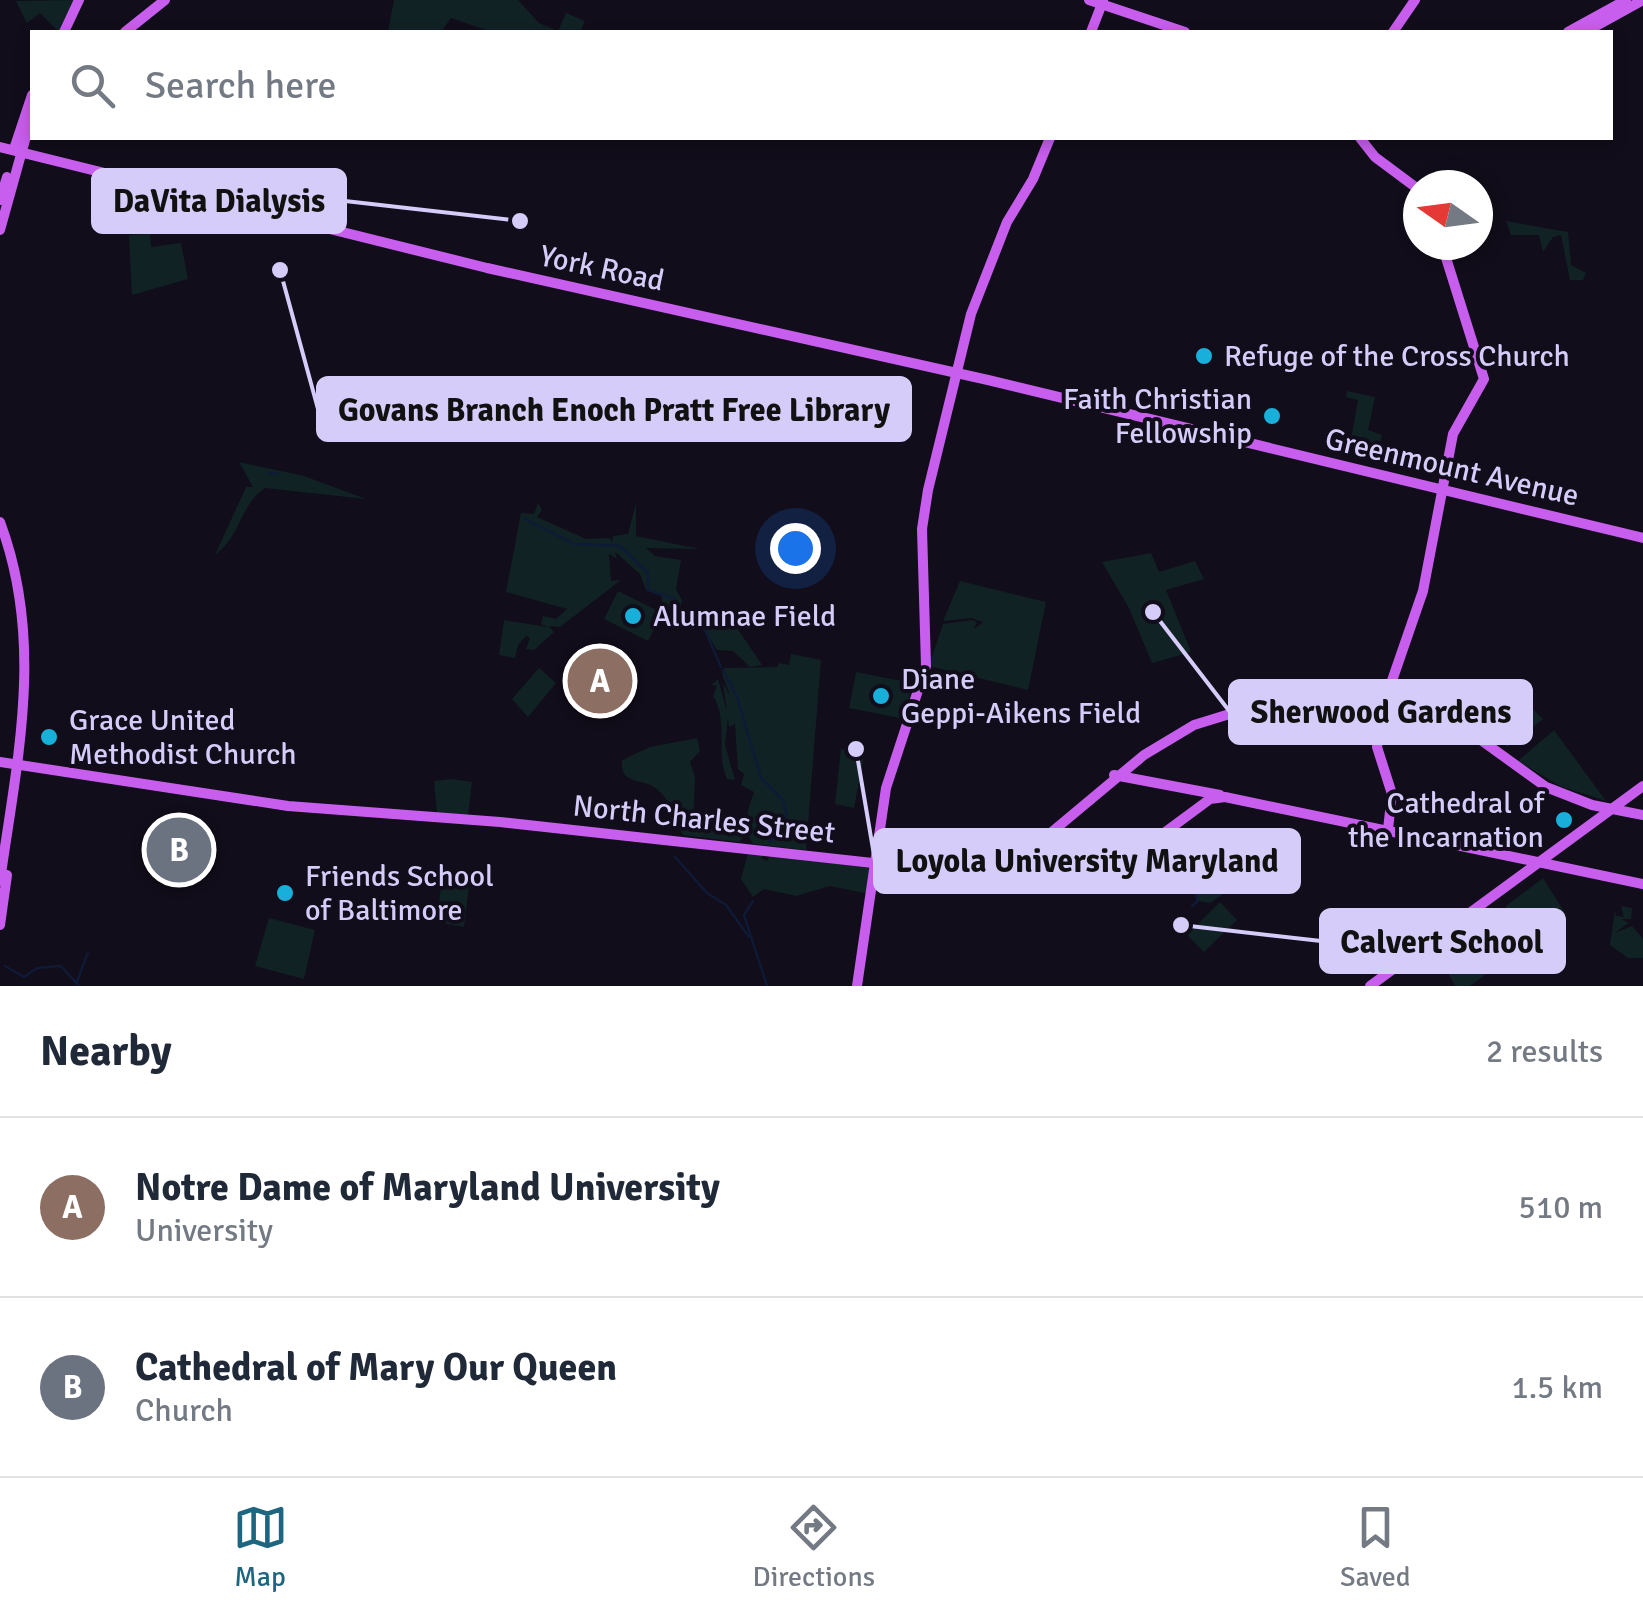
<!DOCTYPE html>
<style>
:root{--surface:#fff;--page:#f6f6f7;--text:#1f2937;--muted:#747a83;--line:#e0e1e3;--accent:#1c6680}
body{margin:0;font-family:Signika,sans-serif;background:var(--page);color:var(--text)}
.compass{position:absolute;left:1403px;top:170px;width:90px;height:90px;border-radius:50%;background:var(--surface);box-shadow:0 5px 15px #0003;rotate:284deg}
.you{position:absolute;left:795px;top:548px;width:35px;height:35px;margin:-25px;border:8px solid #fff;border-radius:50%;background:#1a73e8;box-shadow:0 0 0 15px #1a73e833}
.badge{display:grid;place-items:center;width:65px;height:65px;border-radius:50%;background:var(--accent);color:#fff;font-size:32px;font-weight:700}
.pin{position:absolute;translate:-50% -50%;border:5px solid #fff;box-shadow:0 2px 10px #0006}
.list{margin:0;padding:0;list-style:none}
h2{display:flex;justify-content:space-between;align-items:center;height:130px;margin:0;padding:0 40px;font-size:42px}
h2 small{font-size:32px;font-weight:400;color:var(--muted)}
.list li{display:grid;grid-template-columns:65px 1fr auto;gap:30px;align-items:center;box-sizing:border-box;height:180px;padding:0 40px;border-top:2px solid var(--line)}
.list b{display:block;font-size:38px;white-space:nowrap}
.list p{margin:0;font-size:32px;white-space:nowrap;color:var(--muted)}
.list em{font-size:32px;font-style:normal;color:var(--muted)}
.icon{flex:none;width:55px;height:55px;fill:none;stroke:currentColor;stroke-width:2;stroke-linecap:round;stroke-linejoin:round}
.map{position:relative;flex:none;width:1643px;height:986px;overflow:hidden}
.search{position:absolute;background:var(--surface);box-shadow:0 5px 15px #0003;left:30px;right:30px;top:30px;height:110px;display:flex;align-items:center;gap:25px;box-sizing:border-box;padding:0 35px;border-radius:0px;color:var(--muted);font-size:38px}
.sheet{height:490px;background:var(--surface)}
nav{display:flex;justify-content:space-around;align-items:center;box-sizing:border-box;height:140px;border-top:2px solid var(--line);background:var(--surface);font-size:28px;color:var(--muted)}
nav a{display:grid;justify-items:center;gap:5px}
nav .on{color:var(--accent)}
.map>svg:first-child{display:block}
</style>
<div class="map">
<svg width="1643" height="986" viewBox="0 0 1643 986">
<rect width="100%" height="100%" fill="#110d1a"/>
<g fill="#112224">
<path d="M 74,0 L 59,32 L 40,13 L 27,23 L 16,1 Z"/>
<path d="M 394,0 L 518,0 L 539,23 L 558,31 L 566,13 L 585,21 L 580,32 L 492,32 L 451,18 L 441,32 L 388,32 Z"/>
<path d="M 1506,221 L 1568,232 L 1571,265 L 1586,273 L 1583,280 L 1570,280 L 1561,235 L 1553,237 L 1543,252 L 1539,235 L 1511,235 Z"/>
<path d="M 150,234 L 151,247 L 181,243 L 188,279 L 132,295 L 129,235 Z"/>
<path d="M 1347,391 L 1375,397 L 1368,430 L 1382,435 L 1378,451 L 1350,445 L 1358,400 L 1346,397 Z"/>
<path d="M 239,462 L 304,476 L 366,499 L 265,488 C 241,503 241,536 215,555 L 246,487 L 253,487 Z"/>
<path d="M 538,503 L 542,510 L 537,517 L 586,539 L 610,538 L 612,542 L 613,536 L 628,534 L 636,503 L 636,536 L 700,549 L 646,548 L 655,556 L 681,560 L 676,589 L 682,600 L 680,609 L 689,624 L 695,625 L 693,630 L 670,626 L 661,596 L 646,590 L 640,574 L 615,552 L 617,559 L 609,554 L 611,581 L 621,580 L 560,627 L 549,626 L 554,632 L 534,650 L 526,649 L 530,638 L 526,636 L 518,645 L 515,658 L 499,655 L 504,620 L 548,627 L 541,624 L 543,616 L 556,619 L 567,609 L 506,592 L 521,513 L 534,514 Z"/>
<path d="M 1151,553 L 1159,572 L 1195,561 L 1204,579 L 1166,590 L 1191,652 L 1152,663 L 1129,608 L 1102,562 Z"/>
<path d="M 960,581 L 1046,602 L 1028,690 L 929,666 L 943,624 L 972,620 L 977,622 L 974,629 L 983,622 L 971,618 L 943,621 Z"/>
<path d="M 618,591 L 662,613 L 648,641 L 604,619 Z"/>
<path d="M 719,620 L 735,625 L 762,665 L 750,667 L 733,651 L 717,650 L 704,628 Z"/>
<path d="M 791,654 L 821,660 L 806,850 L 753,844 C 742,828 748,808 754,792 L 741,785 L 744,774 L 738,769 L 735,724 L 729,727 L 728,718 L 725,745 L 735,780 L 727,779 C 715,753 729,720 713,696 L 717,686 L 711,685 L 718,679 L 727,711 L 723,683 L 731,698 L 722,674 L 724,668 L 777,667 L 779,663 L 789,665 Z"/>
<path d="M 539,668 L 556,683 L 528,717 L 512,699 Z"/>
<path d="M 856,672 L 912,683 L 905,719 L 849,708 Z"/>
<path d="M 1522,699 L 1543,719 L 1507,747 L 1492,732 Z"/>
<path d="M 1554,730 L 1606,801 L 1560,786 L 1518,761 Z"/>
<path d="M 697,738 L 700,751 L 690,762 L 695,777 L 693,822 L 703,828 L 742,830 L 745,835 L 739,842 L 683,835 C 674,820 672,799 654,787 C 640,778 620,785 622,760 L 650,747 Z"/>
<path d="M 841,749 L 864,755 L 854,808 L 835,804 Z"/>
<path d="M 452,779 L 472,782 L 468,815 L 437,813 L 434,781 Z"/>
<path d="M 1187,846 L 1201,847 L 1207,854 L 1204,868 L 1227,876 L 1217,882 L 1222,895 L 1210,903 L 1198,901 C 1199,875 1184,866 1187,846 Z"/>
<path d="M 748,853 L 764,855 L 761,858 L 767,861 L 770,856 L 865,865 L 872,868 L 869,894 L 830,886 L 796,896 L 764,889 L 753,897 L 741,879 Z"/>
<path d="M 443,874 L 470,878 L 464,927 L 436,922 Z"/>
<path d="M 1543,878 L 1565,913 L 1563,921 L 1530,946 L 1506,914 L 1506,906 Z"/>
<path d="M 1220,902 L 1237,920 L 1204,952 L 1187,935 Z"/>
<path d="M 1621,906 L 1632,908 L 1631,919 L 1621,919 L 1629,923 L 1614,933 L 1632,926 L 1643,939 L 1643,958 L 1628,958 L 1610,945 L 1615,910 L 1616,916 L 1624,917 Z"/>
<path d="M 269,918 L 315,930 L 304,979 L 255,966 Z"/>
<path d="M 1486,932 L 1506,959 L 1470,986 L 1455,986 L 1443,963 Z"/>
</g>
<g fill="none" stroke-linecap="round" stroke-linejoin="round">
<g stroke="#0f1a37" stroke-width="2.5">
<path d="M 270,473 L 278,474"/>
<path d="M 525,519 L 574,544 L 620,546 L 648,573 L 648,590 L 675,599 L 681,621 L 705,630 L 721,667"/>
<path d="M 723,670 L 737,697 L 761,778 L 782,799 L 787,814 L 770,842"/>
<path d="M 675,857 L 707,893 L 726,905 L 749,937"/>
<path d="M 753,901 L 744,915 L 767,986"/>
<path d="M 1192,906 L 1197,902 L 1196,889"/>
<path d="M 5,966 L 24,977 L 37,968 L 61,966 L 79,986"/>
<path d="M 77,982 L 88,952"/>
</g>
<g stroke="#c85eee" stroke-width="10">
<path d="M 1089,0 L 1185,32"/>
<path d="M 64,32 L 79,0"/>
<path d="M 125,32 L 165,0"/>
<path d="M 1091,32 L 1103,1"/>
<path d="M 1393,32 L 1415,0"/>
<path d="M 1568,32 L 1626,0"/>
<path d="M 1585,32 L 1643,0"/>
<path d="M 1360,138 L 1375,157 L 1418,189"/>
<path d="M 15,146 L 32,95"/>
<path d="M 0,147 L 487,268 L 988,380 L 1643,538"/>
<path d="M 0,200 L 7,177"/>
<path d="M 0,230 L 32,115"/>
<path d="M 0,522 C 45,642 17,760 0,881"/>
<path d="M 0,762 L 288,806 L 500,822 L 1091,887 L 1210,799 L 1225,797 L 1643,884"/>
<path d="M 1114,775 L 1220,795"/>
<path d="M 1388,829 L 1392,794 L 1377,747 L 1386,698 L 1423,591 L 1453,434 L 1484,379 L 1442,245"/>
<path d="M 979,873 L 1041,841 L 1144,755 L 1194,725 L 1249,708 L 1316,699 L 1386,698 L 1438,709 L 1546,787 L 1592,805 L 1643,815"/>
<path d="M 0,925 L 7,875"/>
<path d="M 857,986 L 886,788 L 926,666 L 922,529 L 928,490 L 971,314 L 1007,222 L 1033,179 L 1050,138"/>
<path d="M 1370,986 L 1643,786"/>
</g>
</g>
<g fill="#18b0da" stroke="#110d1a" stroke-width="4">
<circle cx="1204" cy="356" r="10"/>
<circle cx="1272" cy="416" r="10"/>
<circle cx="633" cy="616" r="10"/>
<circle cx="881" cy="696" r="10"/>
<circle cx="49" cy="737" r="10"/>
<circle cx="1564" cy="820" r="10"/>
<circle cx="285" cy="893" r="10"/>
</g>
<g text-anchor="middle" stroke-width="8" stroke-linejoin="round" paint-order="stroke">
<g font-size="30" fill="#d6ccf9" stroke="#110d1a">
<text transform="translate(602 268) rotate(12)" y="10">York Road</text>
<text transform="translate(1452 467) rotate(13)" y="10">Greenmount Avenue</text>
<text transform="translate(704 819) rotate(6)" y="10">North Charles Street</text>
</g>
<g font-size="30" fill="#d6ccf9" stroke="#110d1a" text-anchor="start">
<text x="1224" y="366">Refuge of the Cross Church</text>
<text x="1252" y="409" text-anchor="end">Faith Christian<tspan x="1252" dy="34">Fellowship</tspan></text>
<text x="653" y="626">Alumnae Field</text>
<text x="901" y="689">Diane<tspan x="901" dy="34">Geppi-Aikens Field</tspan></text>
<text x="69" y="730">Grace United<tspan x="69" dy="34">Methodist Church</tspan></text>
<text x="1544" y="813" text-anchor="end">Cathedral of<tspan x="1544" dy="34">the Incarnation</tspan></text>
<text x="305" y="886">Friends School<tspan x="305" dy="34">of Baltimore</tspan></text>
</g>
</g>
<path fill="none" stroke="#d6ccf9" stroke-width="4" d="M520 221L345 201M280 270L318 409M1153 612L1230 712M856 749L875 861M1181 925L1321 941"/>
<g fill="#d6ccf9" stroke="#110d1a" stroke-width="4">
<circle cx="520" cy="221" r="10"/>
<circle cx="280" cy="270" r="10"/>
<circle cx="1153" cy="612" r="10"/>
<circle cx="856" cy="749" r="10"/>
<circle cx="1181" cy="925" r="10"/>
</g>
<g fill="#d6ccf9" stroke="#d6ccf9" stroke-width="4">
<rect x="93" y="170" width="252" height="62" rx="10"/>
<rect x="318" y="378" width="592" height="62" rx="10"/>
<rect x="1230" y="681" width="301" height="62" rx="10"/>
<rect x="875" y="830" width="424" height="62" rx="10"/>
<rect x="1321" y="910" width="243" height="62" rx="10"/>
</g>
<g font-size="32" text-anchor="middle" font-weight="bold" fill="#111">
<text x="219" y="212">DaVita Dialysis</text>
<text x="614" y="421">Govans Branch Enoch Pratt Free Library</text>
<text x="1381" y="723">Sherwood Gardens</text>
<text x="1087" y="872">Loyola University Maryland</text>
<text x="1442" y="953">Calvert School</text>
</g>
</svg>
<svg class="compass" viewBox="-18 -18 36 36"><path d="M0-13l5 13h-10z" fill="#e53935"/><path d="M0 13l5-13h-10z" fill="#747a83"/></svg>
<div class="you"></div>
<div class="pin badge" style="left:600px;top:681px;background:#8d6e63">A</div>
<div class="pin badge" style="left:179px;top:850px;background:#6b7280">B</div>
<div class="search"><svg class="icon" aria-label="search" viewBox="0 0 24 24"><circle cx="10" cy="10" r="6"/><path d="M15 15l6 6"/></svg>Search here</div>
</div>
<section class="sheet">
<h2>Nearby<small>2 results</small></h2>
<ul class="list">
<li><span class="badge" style="background:#8d6e63">A</span><div><b>Notre Dame of Maryland University</b><p>University</p></div><em>510 m</em></li>
<li><span class="badge" style="background:#6b7280">B</span><div><b>Cathedral of Mary Our Queen</b><p>Church</p></div><em>1.5 km</em></li>
</ul>
</section>
<nav>
<a class="on"><svg class="icon" aria-label="map" viewBox="0 0 24 24"><path d="M3 6l6-2 6 2 6-2v14l-6 2-6-2-6 2zM9 4v14M15 6v14"/></svg>Map</a>
<a><svg class="icon" aria-label="directions" viewBox="0 0 24 24"><path d="M12 3l9 9-9 9-9-9zM9 14v-3h6M13 9l2 2-2 2"/></svg>Directions</a>
<a><svg class="icon" aria-label="saved" viewBox="0 0 24 24"><path d="M7 4h10v16l-5-4-5 4z"/></svg>Saved</a>
</nav>
